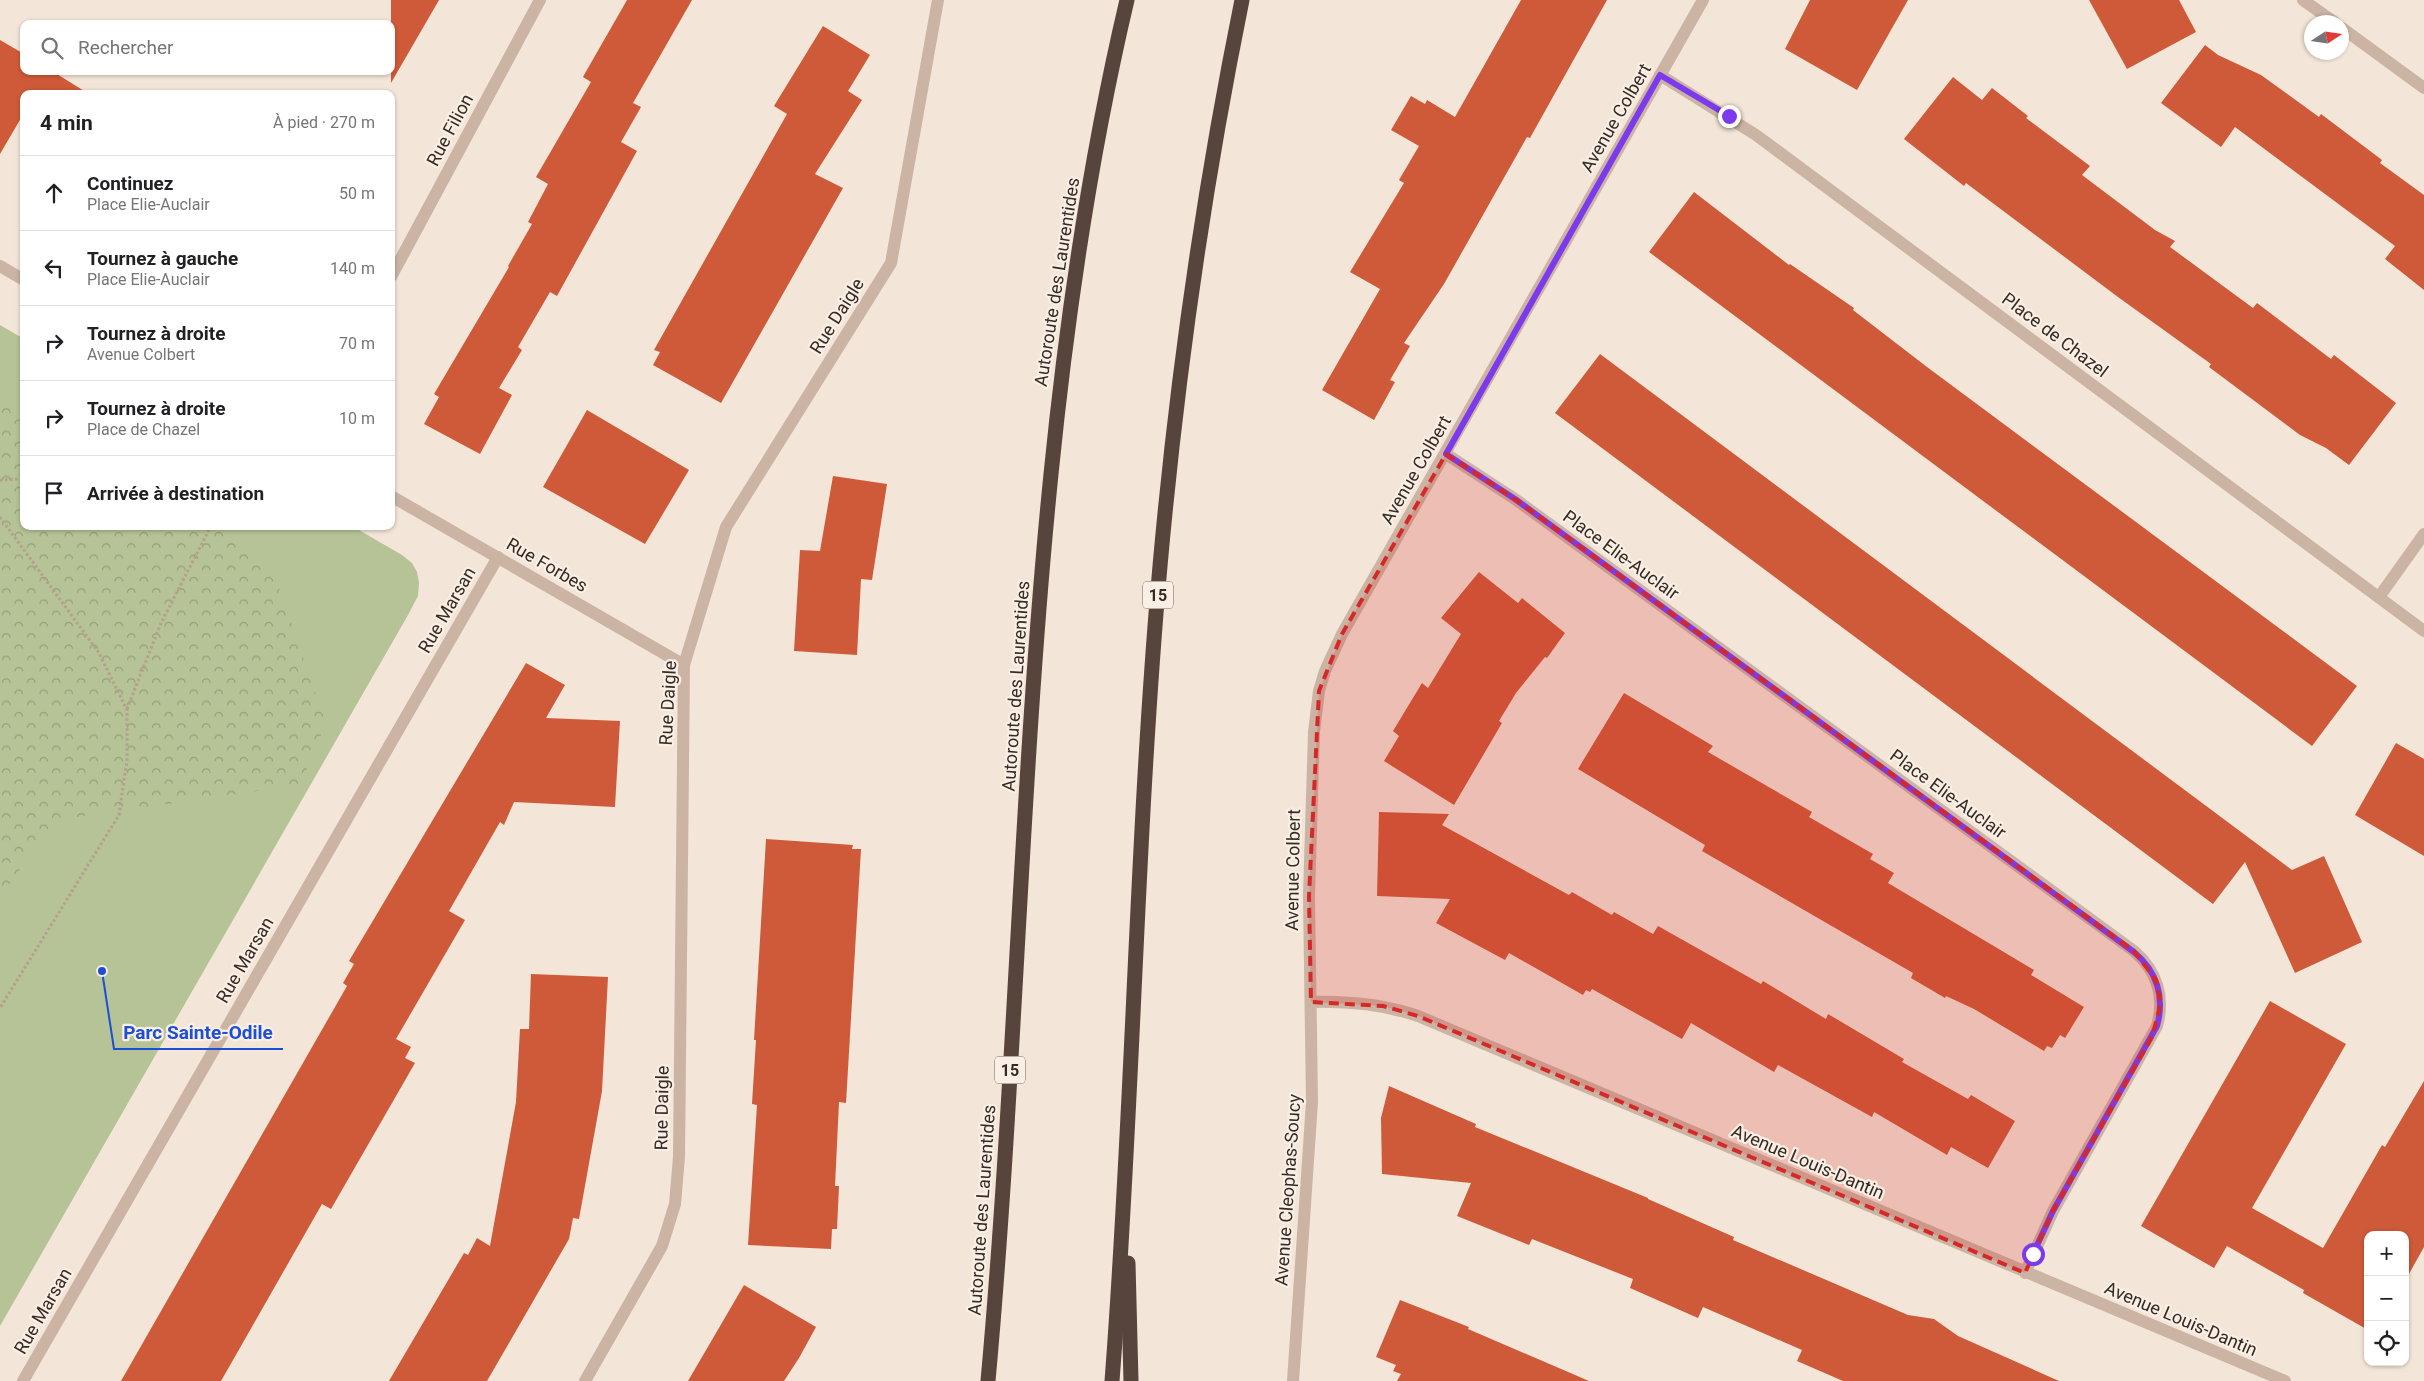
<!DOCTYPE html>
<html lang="fr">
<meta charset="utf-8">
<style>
:root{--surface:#fff;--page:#f2f2f2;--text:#202124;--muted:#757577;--line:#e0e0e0}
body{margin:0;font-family:Roboto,sans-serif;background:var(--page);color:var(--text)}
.controls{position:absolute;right:15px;bottom:15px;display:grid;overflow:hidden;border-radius:10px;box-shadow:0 1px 4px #0004}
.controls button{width:45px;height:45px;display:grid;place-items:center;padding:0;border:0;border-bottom:1px solid var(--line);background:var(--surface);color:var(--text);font:25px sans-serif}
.compass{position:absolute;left:2304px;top:15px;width:45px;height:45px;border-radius:50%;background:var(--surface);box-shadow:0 1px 4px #0004;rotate:78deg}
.stop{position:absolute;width:15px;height:15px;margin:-11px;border:4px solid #7c3aed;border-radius:50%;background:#fff}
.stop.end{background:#7c3aed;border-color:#fff;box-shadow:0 1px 5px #0008}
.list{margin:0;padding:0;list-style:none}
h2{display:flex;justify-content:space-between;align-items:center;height:65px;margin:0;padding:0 20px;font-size:21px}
h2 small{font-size:16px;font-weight:400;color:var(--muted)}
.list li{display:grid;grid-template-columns:32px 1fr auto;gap:15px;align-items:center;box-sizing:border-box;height:75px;padding:0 20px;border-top:1px solid var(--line)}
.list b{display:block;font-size:19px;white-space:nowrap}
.list p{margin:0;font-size:16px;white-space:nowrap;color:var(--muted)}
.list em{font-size:16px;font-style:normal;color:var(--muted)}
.icon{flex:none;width:28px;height:28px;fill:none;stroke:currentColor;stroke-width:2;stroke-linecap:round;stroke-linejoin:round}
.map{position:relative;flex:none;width:2424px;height:1381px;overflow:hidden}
.search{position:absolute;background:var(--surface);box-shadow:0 1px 4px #0004;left:20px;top:20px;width:375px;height:55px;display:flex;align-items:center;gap:12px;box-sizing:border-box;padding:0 18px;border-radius:10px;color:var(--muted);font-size:19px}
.panel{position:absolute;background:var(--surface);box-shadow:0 1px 4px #0004;left:20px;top:90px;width:375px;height:440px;border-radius:10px}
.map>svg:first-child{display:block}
</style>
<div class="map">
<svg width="2424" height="1381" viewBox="0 0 2424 1381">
<defs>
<pattern id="forest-crowns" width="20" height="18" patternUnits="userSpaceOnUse" patternTransform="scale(1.25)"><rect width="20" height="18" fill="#b5c396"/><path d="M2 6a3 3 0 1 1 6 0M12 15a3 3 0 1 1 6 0" fill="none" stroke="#949f7a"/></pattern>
</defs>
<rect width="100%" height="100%" fill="#f3e5d7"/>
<path fill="#b5c396" d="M 0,325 L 24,339 L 24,526 L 352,526 L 402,555 L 412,563 L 417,572 L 419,583 L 418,596 L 408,615 L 0,1326 Z"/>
<path fill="url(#forest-crowns)" d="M 0,404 L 24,410 L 24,526 L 219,526 L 277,583 L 326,723 L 300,785 L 56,820 L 0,897 Z"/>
<g fill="#cf5a39">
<path d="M 391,0 L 439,0 L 391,83 Z"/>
<path d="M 627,0 L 692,0 L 633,103 L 641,107 L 621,142 L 637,151 L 557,296 L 550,292 L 518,347 L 522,350 L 499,388 L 512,395 L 480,454 L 424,424 L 439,397 L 434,394 L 509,267 L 508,266 L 532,224 L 528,222 L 548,184 L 536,177 L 591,82 L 583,77 L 584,75 Z"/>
<path d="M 1521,0 L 1607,0 L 1530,138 L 1527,137 L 1444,284 L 1404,343 L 1410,346 L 1390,380 L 1395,382 L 1374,420 L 1322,390 L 1380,289 L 1350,272 L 1404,183 L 1399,180 L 1419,146 L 1391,130 L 1411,96 L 1425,104 L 1427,100 L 1455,117 Z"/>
<path d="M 1810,0 L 1908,0 L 1857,90 L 1785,49 Z"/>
<path d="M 2089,0 L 2179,0 L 2196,32 L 2127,69 Z"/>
<path d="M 823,26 L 870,55 L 848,91 L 862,100 L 815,174 L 843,188 L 721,403 L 653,365 L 660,352 L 654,350 L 787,114 L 774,106 Z"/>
<path d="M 0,40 L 24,54 L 24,71 L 52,71 L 89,94 L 24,94 L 24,113 L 0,154 Z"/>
<path d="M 2205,45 L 2218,55 L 2261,75 L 2319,117 L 2321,114 L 2382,160 L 2380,163 L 2424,195 L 2424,290 L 2385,259 L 2395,246 L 2235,127 L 2221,147 L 2161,103 Z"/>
<path d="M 1953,77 L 1982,100 L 1992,88 L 2028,116 L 2026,118 L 2090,166 L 2082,175 L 2155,230 L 2175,241 L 2170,247 L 2253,308 L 2257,303 L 2331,359 L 2334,355 L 2396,403 L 2349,465 L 2326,448 L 2300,435 L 2209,367 L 2211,364 L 2118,297 L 1966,183 L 1964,186 L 1904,139 Z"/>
<path d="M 1694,192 L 1789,265 L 1790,264 L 1854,308 L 1853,310 L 1927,367 L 2357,686 L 2312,746 L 1649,252 Z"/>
<path d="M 1600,354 L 2292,870 L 2324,856 L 2362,942 L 2295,973 L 2245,862 L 2213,904 L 1555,413 Z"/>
<path d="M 587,410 L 689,470 L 645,544 L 543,487 Z"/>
<path d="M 833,476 L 887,484 L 872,580 L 861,579 L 857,655 L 794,651 L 800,550 L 820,551 Z"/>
<path d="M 1479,572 L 1518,603 L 1522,598 L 1565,633 L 1547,658 L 1545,657 L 1516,693 L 1499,721 L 1502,723 L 1454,805 L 1384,761 L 1399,736 L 1393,731 L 1422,683 L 1428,688 L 1461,634 L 1441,618 Z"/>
<path d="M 526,663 L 565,685 L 546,718 L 620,721 L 615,807 L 514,802 L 504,825 L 500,822 L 449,911 L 465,920 L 396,1039 L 411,1047 L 405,1058 L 415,1063 L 331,1209 L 322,1204 L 221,1381 L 121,1381 L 347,986 L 343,983 L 354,964 L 349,961 Z"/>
<path d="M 1624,693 L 1713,746 L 1708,752 L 1812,812 L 1809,817 L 1873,854 L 1870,859 L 1894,873 L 1888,883 L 2034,970 L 2031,975 L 2084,1007 L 2065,1038 L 2060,1035 L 2052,1048 L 2047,1046 L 2044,1051 L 1974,1009 L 1946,996 L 1945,998 L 1911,978 L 1913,973 L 1702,851 L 1705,845 L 1578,769 Z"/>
<path d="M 2396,743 L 2424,759 L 2424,856 L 2355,815 Z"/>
<path d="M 1379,812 L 1449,814 L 1442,825 L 1569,895 L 1572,892 L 1612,915 L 1614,912 L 1653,934 L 1658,926 L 1761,984 L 1763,981 L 1826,1019 L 1828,1014 L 1904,1059 L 1902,1062 L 1968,1099 L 1971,1095 L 2015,1121 L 1988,1168 L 1951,1147 L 1947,1155 L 1874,1112 L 1872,1117 L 1778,1065 L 1774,1072 L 1691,1023 L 1682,1039 L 1592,989 L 1590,992 L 1586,990 L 1583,995 L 1509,953 L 1505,960 L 1436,923 L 1450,899 L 1377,896 Z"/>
<path d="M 766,839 L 853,845 L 852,849 L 861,849 L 846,1103 L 839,1102 L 835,1186 L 839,1186 L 837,1229 L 832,1229 L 831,1249 L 748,1245 L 757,1105 L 752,1104 L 756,1040 L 754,1040 Z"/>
<path d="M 531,974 L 608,977 L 602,1091 L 579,1219 L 573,1218 L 569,1239 L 487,1381 L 389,1381 L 464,1253 L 468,1255 L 477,1238 L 490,1246 L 516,1102 L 520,1029 L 529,1029 Z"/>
<path d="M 2270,1001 L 2346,1044 L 2252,1208 L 2323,1248 L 2382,1145 L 2385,1147 L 2424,1081 L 2424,1247 L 2405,1281 L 2405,1235 L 2368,1235 L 2368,1330 L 2303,1293 L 2304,1290 L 2227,1246 L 2214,1268 L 2141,1226 Z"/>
<path d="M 1389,1086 L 1476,1124 L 1475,1127 L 1648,1198 L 1648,1199 L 1734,1237 L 1733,1240 L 1908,1315 L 1934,1319 L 1958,1336 L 2059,1381 L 1843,1381 L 1797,1361 L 1802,1350 L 1703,1307 L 1698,1318 L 1630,1288 L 1633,1279 L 1532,1239 L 1529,1245 L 1457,1216 L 1471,1183 L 1382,1174 L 1381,1118 Z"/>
<path d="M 744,1285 L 816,1327 L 799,1358 L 784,1381 L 688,1381 Z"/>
<path d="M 1400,1300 L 1469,1327 L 1468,1329 L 1589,1381 L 1397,1381 L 1401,1374 L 1393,1371 L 1396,1365 L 1376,1357 Z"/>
</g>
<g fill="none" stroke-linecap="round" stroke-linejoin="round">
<g stroke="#b79e8d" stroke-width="3" stroke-dasharray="2.5 2.5" stroke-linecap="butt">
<path d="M 0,480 L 24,479"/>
<path d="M 0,517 L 99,653 L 127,710 L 127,760 L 119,815 L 0,1008"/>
<path d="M 127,709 L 161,623 L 211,526"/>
</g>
<g stroke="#cbb4a3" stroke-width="12">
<path d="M 2303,0 L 2334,22"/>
<path d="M 2342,28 L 2424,88"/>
<path d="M 1660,75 L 1756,135 L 2424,631"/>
<path d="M 0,266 L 24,280"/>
<path d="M 391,277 L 540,0"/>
<path d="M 1446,454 L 1515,499 L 2134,951 C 2157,971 2165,997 2157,1026 L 2053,1211 L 2025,1273"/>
<path d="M 391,496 L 684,665"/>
<path d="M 2379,597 L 2424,534"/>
<path d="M 1311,1002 C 1348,1001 1383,1004 1418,1016 L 2285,1381"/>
<path d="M 23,1381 L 498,557"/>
<path d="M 585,1381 L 662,1246 L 675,1204 L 679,1157 L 684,665 L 726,527 L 891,263 L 938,0"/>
<path d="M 1293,1381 L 1312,1102 L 1309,896 L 1314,732 L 1319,691 L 1325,671 L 1342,634 L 1703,0"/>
</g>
<g stroke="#57443c" stroke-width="15">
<path d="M 1128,1263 L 1131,1381"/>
<path d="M 988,1381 C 1030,920 1020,453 1127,0"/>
<path d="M 1112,1381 C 1133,1110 1136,837 1160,566 C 1177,376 1204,187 1242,0"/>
</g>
</g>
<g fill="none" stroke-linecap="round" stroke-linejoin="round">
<path stroke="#7c3aed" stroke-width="6" d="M 1729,116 L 1660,75 L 1446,454 L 1515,499 L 2134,952 C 2157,971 2165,997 2157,1026 L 2053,1211 L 2033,1254"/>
</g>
<path fill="#d62828" fill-opacity="0.2" stroke="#d62828" stroke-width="4" stroke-dasharray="10 6" stroke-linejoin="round" d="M 1446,454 L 1515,499 L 2134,951 L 2156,980 L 2161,1003 L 2152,1037 L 2053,1211 L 2025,1273 L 1418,1016 L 1383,1006 L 1311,1002 L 1309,896 L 1319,691 L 1342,634 Z"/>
<g text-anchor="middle" stroke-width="4.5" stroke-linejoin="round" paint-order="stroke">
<g fill="#faefe4" stroke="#71655e" stroke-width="1">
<rect x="1143" y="581.5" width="30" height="27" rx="4"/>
<rect x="995" y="1056.5" width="30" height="27" rx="4"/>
</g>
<g font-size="16" font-weight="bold" fill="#362a25">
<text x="1158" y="601">15</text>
<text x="1010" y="1076">15</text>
</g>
<g font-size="18" fill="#362a25" stroke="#faefe4">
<text transform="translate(1616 118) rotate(-60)" y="6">Avenue Colbert</text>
<text transform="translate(450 130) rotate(-62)" y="6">Rue Filion</text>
<text transform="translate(1057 282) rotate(-81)" y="6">Autoroute des Laurentides</text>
<text transform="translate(837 316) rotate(-58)" y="6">Rue Daigle</text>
<text transform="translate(2055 335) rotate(37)" y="6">Place de Chazel</text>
<text transform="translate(1416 470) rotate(-60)" y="6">Avenue Colbert</text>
<text transform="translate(1621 555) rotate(36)" y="6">Place Elie-Auclair</text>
<text transform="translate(547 565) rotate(30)" y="6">Rue Forbes</text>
<text transform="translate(447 610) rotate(-60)" y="6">Rue Marsan</text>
<text transform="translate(1016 686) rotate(-86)" y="6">Autoroute des Laurentides</text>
<text transform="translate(668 703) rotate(-87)" y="6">Rue Daigle</text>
<text transform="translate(1948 794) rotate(36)" y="6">Place Elie-Auclair</text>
<text transform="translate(1293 870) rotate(-89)" y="6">Avenue Colbert</text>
<text transform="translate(245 960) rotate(-60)" y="6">Rue Marsan</text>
<text transform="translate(662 1108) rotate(-89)" y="6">Rue Daigle</text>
<text transform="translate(1808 1162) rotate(23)" y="6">Avenue Louis-Dantin</text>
<text transform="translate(1288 1190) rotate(-86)" y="6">Avenue Cleophas-Soucy</text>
<text transform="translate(982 1210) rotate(-86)" y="6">Autoroute des Laurentides</text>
<text transform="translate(43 1311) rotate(-60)" y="6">Rue Marsan</text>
<text transform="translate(2181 1319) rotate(23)" y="6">Avenue Louis-Dantin</text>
</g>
</g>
<path fill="none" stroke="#1d4ed8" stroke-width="2" d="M102 971L114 1049H283"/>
<circle fill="#1d4ed8" stroke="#faefe4" stroke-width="2" cx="102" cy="971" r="5"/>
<g font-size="19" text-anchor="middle" font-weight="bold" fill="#1d4ed8" stroke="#faefe4" stroke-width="4.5" stroke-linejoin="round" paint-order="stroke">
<text x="198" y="1039">Parc Sainte-Odile</text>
</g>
</svg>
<div class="controls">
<button>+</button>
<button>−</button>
<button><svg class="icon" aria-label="locate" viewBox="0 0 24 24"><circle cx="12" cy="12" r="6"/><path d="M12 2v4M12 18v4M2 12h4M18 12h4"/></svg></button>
</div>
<svg class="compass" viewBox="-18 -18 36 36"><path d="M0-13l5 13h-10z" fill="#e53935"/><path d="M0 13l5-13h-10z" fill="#757577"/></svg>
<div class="stop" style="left:2033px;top:1254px"></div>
<div class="stop end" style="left:1729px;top:116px"></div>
<div class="search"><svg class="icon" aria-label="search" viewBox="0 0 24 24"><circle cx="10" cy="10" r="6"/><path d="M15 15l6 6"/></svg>Rechercher</div>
<section class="panel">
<h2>4 min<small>À pied · 270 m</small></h2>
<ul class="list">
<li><svg class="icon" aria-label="ahead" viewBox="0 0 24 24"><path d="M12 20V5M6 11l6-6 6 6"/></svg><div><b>Continuez</b><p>Place Elie-Auclair</p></div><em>50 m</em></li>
<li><svg class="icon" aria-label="left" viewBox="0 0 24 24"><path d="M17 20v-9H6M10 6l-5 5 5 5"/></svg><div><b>Tournez à gauche</b><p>Place Elie-Auclair</p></div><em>140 m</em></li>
<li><svg class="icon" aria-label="right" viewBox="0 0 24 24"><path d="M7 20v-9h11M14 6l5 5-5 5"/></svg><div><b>Tournez à droite</b><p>Avenue Colbert</p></div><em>70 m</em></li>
<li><svg class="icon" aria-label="right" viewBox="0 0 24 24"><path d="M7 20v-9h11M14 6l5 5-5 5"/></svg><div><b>Tournez à droite</b><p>Place de Chazel</p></div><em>10 m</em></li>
<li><svg class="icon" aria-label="arrive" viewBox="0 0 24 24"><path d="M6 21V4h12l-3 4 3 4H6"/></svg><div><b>Arrivée à destination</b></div></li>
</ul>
</section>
</div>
